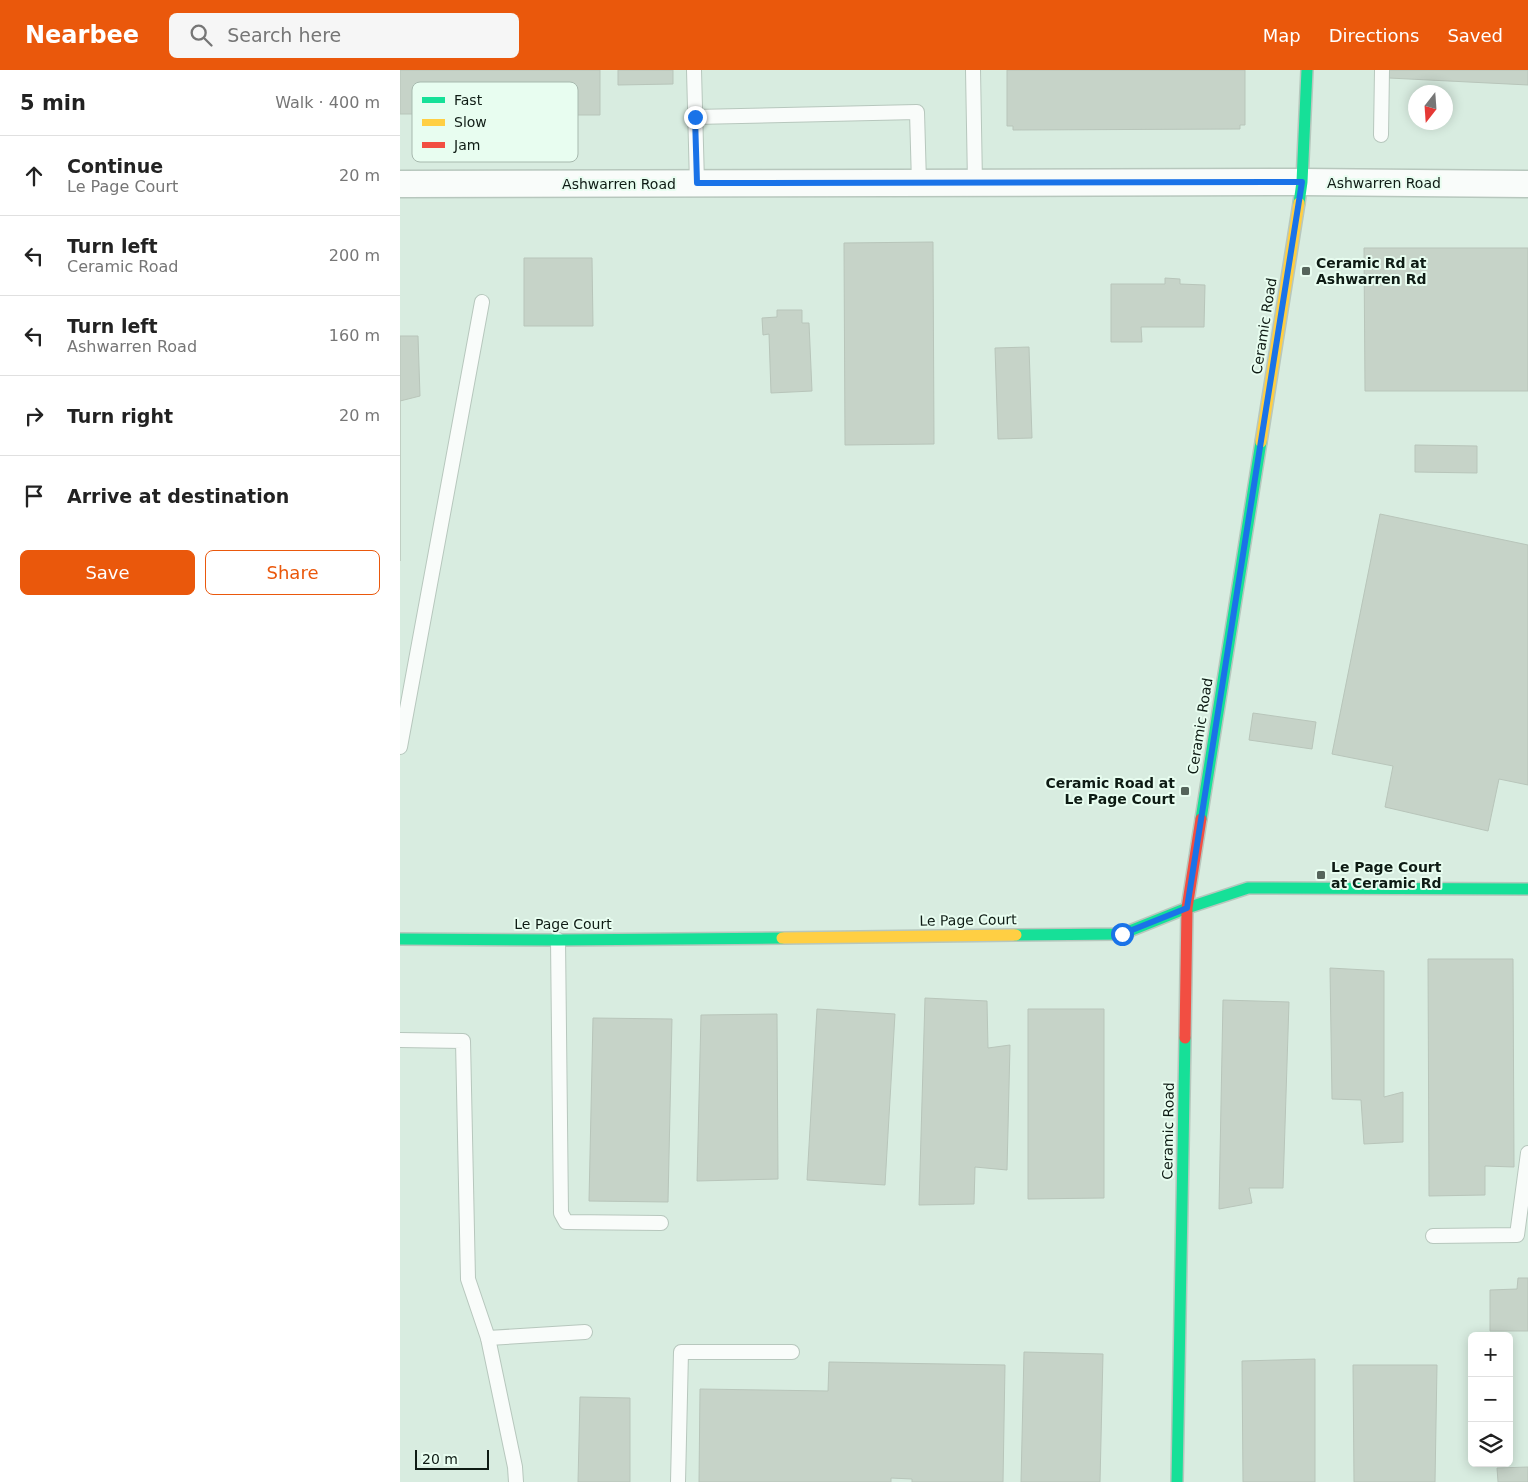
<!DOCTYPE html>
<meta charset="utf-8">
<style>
:root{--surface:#fff;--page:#f6f6f6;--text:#222;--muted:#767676;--line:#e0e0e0;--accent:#ea580c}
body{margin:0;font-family:"DejaVu Sans",sans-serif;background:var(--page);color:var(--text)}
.controls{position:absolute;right:15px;bottom:15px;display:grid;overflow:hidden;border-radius:8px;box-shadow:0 2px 12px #0003}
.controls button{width:45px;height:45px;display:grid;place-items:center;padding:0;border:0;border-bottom:1px solid var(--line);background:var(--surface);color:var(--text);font:25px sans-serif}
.compass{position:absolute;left:1008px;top:15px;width:45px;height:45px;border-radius:50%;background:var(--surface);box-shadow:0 2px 12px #0003;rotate:197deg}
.scale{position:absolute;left:15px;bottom:12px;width:74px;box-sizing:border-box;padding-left:5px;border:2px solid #0e1b14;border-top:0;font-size:14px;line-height:18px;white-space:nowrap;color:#0e1b14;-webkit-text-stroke:4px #e8fdf0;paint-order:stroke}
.stop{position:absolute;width:15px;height:15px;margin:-11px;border:4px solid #1a73e8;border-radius:50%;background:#fff}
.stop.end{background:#1a73e8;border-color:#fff;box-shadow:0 1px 5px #0008}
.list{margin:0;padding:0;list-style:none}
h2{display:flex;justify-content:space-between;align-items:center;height:65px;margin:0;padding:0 20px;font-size:21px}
h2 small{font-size:16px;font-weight:400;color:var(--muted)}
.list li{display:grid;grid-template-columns:32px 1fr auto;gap:15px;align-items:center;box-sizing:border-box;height:80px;padding:0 20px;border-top:1px solid var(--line)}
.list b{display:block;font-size:19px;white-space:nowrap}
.list p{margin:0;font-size:16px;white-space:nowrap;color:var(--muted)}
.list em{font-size:16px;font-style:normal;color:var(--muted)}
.actions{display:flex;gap:10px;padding:15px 20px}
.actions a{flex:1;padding:11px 0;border:1px solid var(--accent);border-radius:8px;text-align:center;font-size:18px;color:var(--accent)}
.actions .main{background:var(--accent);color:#fff}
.icon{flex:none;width:28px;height:28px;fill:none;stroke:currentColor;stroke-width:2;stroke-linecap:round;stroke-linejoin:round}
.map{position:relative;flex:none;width:1128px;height:1412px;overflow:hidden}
header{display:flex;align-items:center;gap:30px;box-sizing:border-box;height:70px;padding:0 25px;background:var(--accent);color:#fff}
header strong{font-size:24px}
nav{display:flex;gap:28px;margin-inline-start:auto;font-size:18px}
.search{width:350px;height:45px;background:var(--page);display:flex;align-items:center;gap:12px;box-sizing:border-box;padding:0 18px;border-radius:8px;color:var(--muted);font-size:19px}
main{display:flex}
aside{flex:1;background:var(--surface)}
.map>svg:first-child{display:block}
</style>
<header>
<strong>Nearbee</strong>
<div class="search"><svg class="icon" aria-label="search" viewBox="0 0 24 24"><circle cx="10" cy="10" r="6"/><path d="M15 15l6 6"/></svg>Search here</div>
<nav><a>Map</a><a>Directions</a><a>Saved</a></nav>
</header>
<main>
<aside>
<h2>5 min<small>Walk · 400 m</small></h2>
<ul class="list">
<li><svg class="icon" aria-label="ahead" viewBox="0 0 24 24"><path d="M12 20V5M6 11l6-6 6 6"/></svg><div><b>Continue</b><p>Le Page Court</p></div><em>20 m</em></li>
<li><svg class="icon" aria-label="left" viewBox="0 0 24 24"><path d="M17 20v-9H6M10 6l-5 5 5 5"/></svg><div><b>Turn left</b><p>Ceramic Road</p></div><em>200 m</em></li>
<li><svg class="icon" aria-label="left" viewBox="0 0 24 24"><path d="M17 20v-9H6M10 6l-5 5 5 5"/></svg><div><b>Turn left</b><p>Ashwarren Road</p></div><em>160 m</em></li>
<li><svg class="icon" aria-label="right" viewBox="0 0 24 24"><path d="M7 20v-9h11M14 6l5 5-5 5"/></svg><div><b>Turn right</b></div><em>20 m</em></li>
<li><svg class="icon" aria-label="arrive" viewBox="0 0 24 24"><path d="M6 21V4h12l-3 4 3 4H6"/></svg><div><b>Arrive at destination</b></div></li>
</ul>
<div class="actions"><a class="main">Save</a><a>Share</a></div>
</aside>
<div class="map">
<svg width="1128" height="1412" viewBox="0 0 1128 1412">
<rect width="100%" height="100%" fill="#d8ece0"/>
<g fill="#c6d3c8" stroke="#b8c5ba">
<path d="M 0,0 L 200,0 L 200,45 L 130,45 L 129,33 L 74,33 L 74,44 L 0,44 Z"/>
<path d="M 218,0 L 273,0 L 273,14 L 218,15 Z"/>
<path d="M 607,0 L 845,0 L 845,55 L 840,55 L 840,59 L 613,60 L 613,56 L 607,56 Z"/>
<path d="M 989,0 L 1128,0 L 1128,15 L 989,8 Z"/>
<path d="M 533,172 L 534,374 L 445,375 L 444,173 Z"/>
<path d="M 964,178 L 1128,178 L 1128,321 L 965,321 Z"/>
<path d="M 124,188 L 192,188 L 193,256 L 124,256 Z"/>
<path d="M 765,208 L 780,209 L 780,214 L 805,215 L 804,257 L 741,257 L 742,272 L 711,272 L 711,214 L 765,214 Z"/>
<path d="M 377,240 L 402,240 L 402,253 L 409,253 L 412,321 L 371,323 L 369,264 L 363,265 L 362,248 L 377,247 Z"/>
<path d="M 0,266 L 18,266 L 20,326 L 0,331 L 0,491 Z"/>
<path d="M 629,277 L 632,368 L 598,369 L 595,278 Z"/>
<path d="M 1015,375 L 1077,376 L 1077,403 L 1015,402 Z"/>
<path d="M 980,444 L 1128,475 L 1128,715 L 1099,709 L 1088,761 L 985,737 L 993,696 L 932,684 Z"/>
<path d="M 853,643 L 916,652 L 912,679 L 849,670 Z"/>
<path d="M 1028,889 L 1113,889 L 1114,1097 L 1085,1096 L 1085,1125 L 1029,1126 Z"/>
<path d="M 930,898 L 984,901 L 984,1027 L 1003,1022 L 1003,1072 L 964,1074 L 961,1030 L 932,1029 Z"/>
<path d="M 525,928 L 587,931 L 588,978 L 610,975 L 607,1100 L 575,1097 L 574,1134 L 519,1135 Z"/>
<path d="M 823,930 L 889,932 L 883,1118 L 849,1118 L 852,1133 L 819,1139 Z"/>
<path d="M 417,939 L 495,944 L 485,1115 L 407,1110 Z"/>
<path d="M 628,939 L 704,939 L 704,1128 L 628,1129 Z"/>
<path d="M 377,944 L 378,1109 L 297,1111 L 301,945 Z"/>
<path d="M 193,948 L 272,949 L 268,1132 L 189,1131 Z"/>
<path d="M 1118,1208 L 1128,1208 L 1128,1261 L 1090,1261 L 1090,1220 L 1117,1219 Z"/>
<path d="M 624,1282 L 703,1284 L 700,1412 L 621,1412 Z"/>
<path d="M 915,1289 L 915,1412 L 843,1412 L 842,1291 Z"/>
<path d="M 429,1292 L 605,1295 L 603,1412 L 512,1412 L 512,1409 L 491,1408 L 491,1412 L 299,1412 L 300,1319 L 428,1321 Z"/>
<path d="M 953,1295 L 1037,1295 L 1035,1412 L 954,1412 Z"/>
<path d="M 180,1327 L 230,1328 L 230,1412 L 178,1412 Z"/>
<path d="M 1128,1397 L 1128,1412 L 1098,1412 L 1097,1398 Z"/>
</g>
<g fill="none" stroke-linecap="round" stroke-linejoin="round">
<defs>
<g id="lane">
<path d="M 294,0 L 297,113"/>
<path d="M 573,0 L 575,113"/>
<path d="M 295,47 L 517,42 L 519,113"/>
<path d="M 981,65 L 982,0"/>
<path d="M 0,677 L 82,232"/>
<path d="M 158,870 L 161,1143 L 166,1152 L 261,1153"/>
<path d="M 0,970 L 63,971 L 68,1209 L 88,1268 L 115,1397 L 116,1412"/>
<path d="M 1033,1166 L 1117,1165 L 1128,1083"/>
<path d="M 88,1268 L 185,1262"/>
<path d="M 278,1412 L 281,1282 L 392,1282"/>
</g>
<path id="street" d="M 0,114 L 902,112 L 1128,114"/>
<g id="fast">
<path d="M 899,133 L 902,112 L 907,0"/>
<path d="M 801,749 L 861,372"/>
<path d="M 616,865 L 722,864 L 787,838 L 848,818 L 1128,819"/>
<path d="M 0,869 L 158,870 L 382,868"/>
<path d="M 777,1412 L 785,968"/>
</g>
<g id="slow">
<path d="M 861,372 L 899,133"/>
<path d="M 382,868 L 616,865"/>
</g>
<path id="jam" d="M 785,968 L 787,838 L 801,749"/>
</defs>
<use href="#lane" stroke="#b7c7bd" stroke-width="16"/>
<use href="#street" stroke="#b7c7bd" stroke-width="29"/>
<use href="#fast" stroke="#b7c7bd" stroke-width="14"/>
<use href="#slow" stroke="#b7c7bd" stroke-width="14"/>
<use href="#jam" stroke="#b7c7bd" stroke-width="14"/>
<use href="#lane" stroke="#f9fcfa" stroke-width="14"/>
<use href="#street" stroke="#f9fcfa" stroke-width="26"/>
<use href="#fast" stroke="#16e098" stroke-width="11"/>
<use href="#slow" stroke="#ffcf43" stroke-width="11"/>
<use href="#jam" stroke="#f24e42" stroke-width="11"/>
</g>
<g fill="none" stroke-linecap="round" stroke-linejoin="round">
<path stroke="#1a73e8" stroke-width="6" d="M 295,47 L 297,113 L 902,112 L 787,838 L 722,864"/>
</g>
<g fill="#55645b" stroke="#e8fdf0" stroke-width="2">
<rect x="901" y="196" width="10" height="10" rx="2.5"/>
<rect x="780" y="716" width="10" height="10" rx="2.5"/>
<rect x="916" y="800" width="10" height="10" rx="2.5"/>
</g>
<g text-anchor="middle" stroke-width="4" stroke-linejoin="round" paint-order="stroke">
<g font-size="14" fill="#0e1b14" stroke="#e8fdf0">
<text x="984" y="118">Ashwarren Road</text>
<text x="219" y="119">Ashwarren Road</text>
<text transform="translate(864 256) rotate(-81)" y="5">Ceramic Road</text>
<text transform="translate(800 656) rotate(-81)" y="5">Ceramic Road</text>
<text transform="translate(568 850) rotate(-1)" y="5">Le Page Court</text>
<text x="163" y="859">Le Page Court</text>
<text transform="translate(768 1061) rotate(-89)" y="5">Ceramic Road</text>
</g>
<g font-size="14" font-weight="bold" fill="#0e1b14" stroke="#e8fdf0" text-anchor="start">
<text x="916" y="198">Ceramic Rd at<tspan x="916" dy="16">Ashwarren Rd</tspan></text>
<text x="775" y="718" text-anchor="end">Ceramic Road at<tspan x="775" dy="16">Le Page Court</tspan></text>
<text x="931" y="802">Le Page Court<tspan x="931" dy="16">at Ceramic Rd</tspan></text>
</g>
</g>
<rect x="12" y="12" width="166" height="80" rx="8" fill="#e8fdf0" stroke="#a7b9ae" stroke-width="1"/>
<rect x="22" y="27" width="23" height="6" fill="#16e098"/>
<rect x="22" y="49" width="23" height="7" fill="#ffcf43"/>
<rect x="22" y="72" width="23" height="6" fill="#f24e42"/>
<g font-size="14" fill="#0e1b14">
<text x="54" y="35">Fast</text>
<text x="54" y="57">Slow</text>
<text x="54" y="80">Jam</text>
</g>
</svg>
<div class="controls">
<button>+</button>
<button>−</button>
<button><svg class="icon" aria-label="layers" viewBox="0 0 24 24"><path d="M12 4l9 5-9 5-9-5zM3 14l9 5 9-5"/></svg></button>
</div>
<svg class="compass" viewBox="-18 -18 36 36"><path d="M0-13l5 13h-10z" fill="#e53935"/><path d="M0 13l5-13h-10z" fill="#767676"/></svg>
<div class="scale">20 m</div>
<div class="stop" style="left:722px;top:864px"></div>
<div class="stop end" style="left:295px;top:47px"></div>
</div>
</main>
